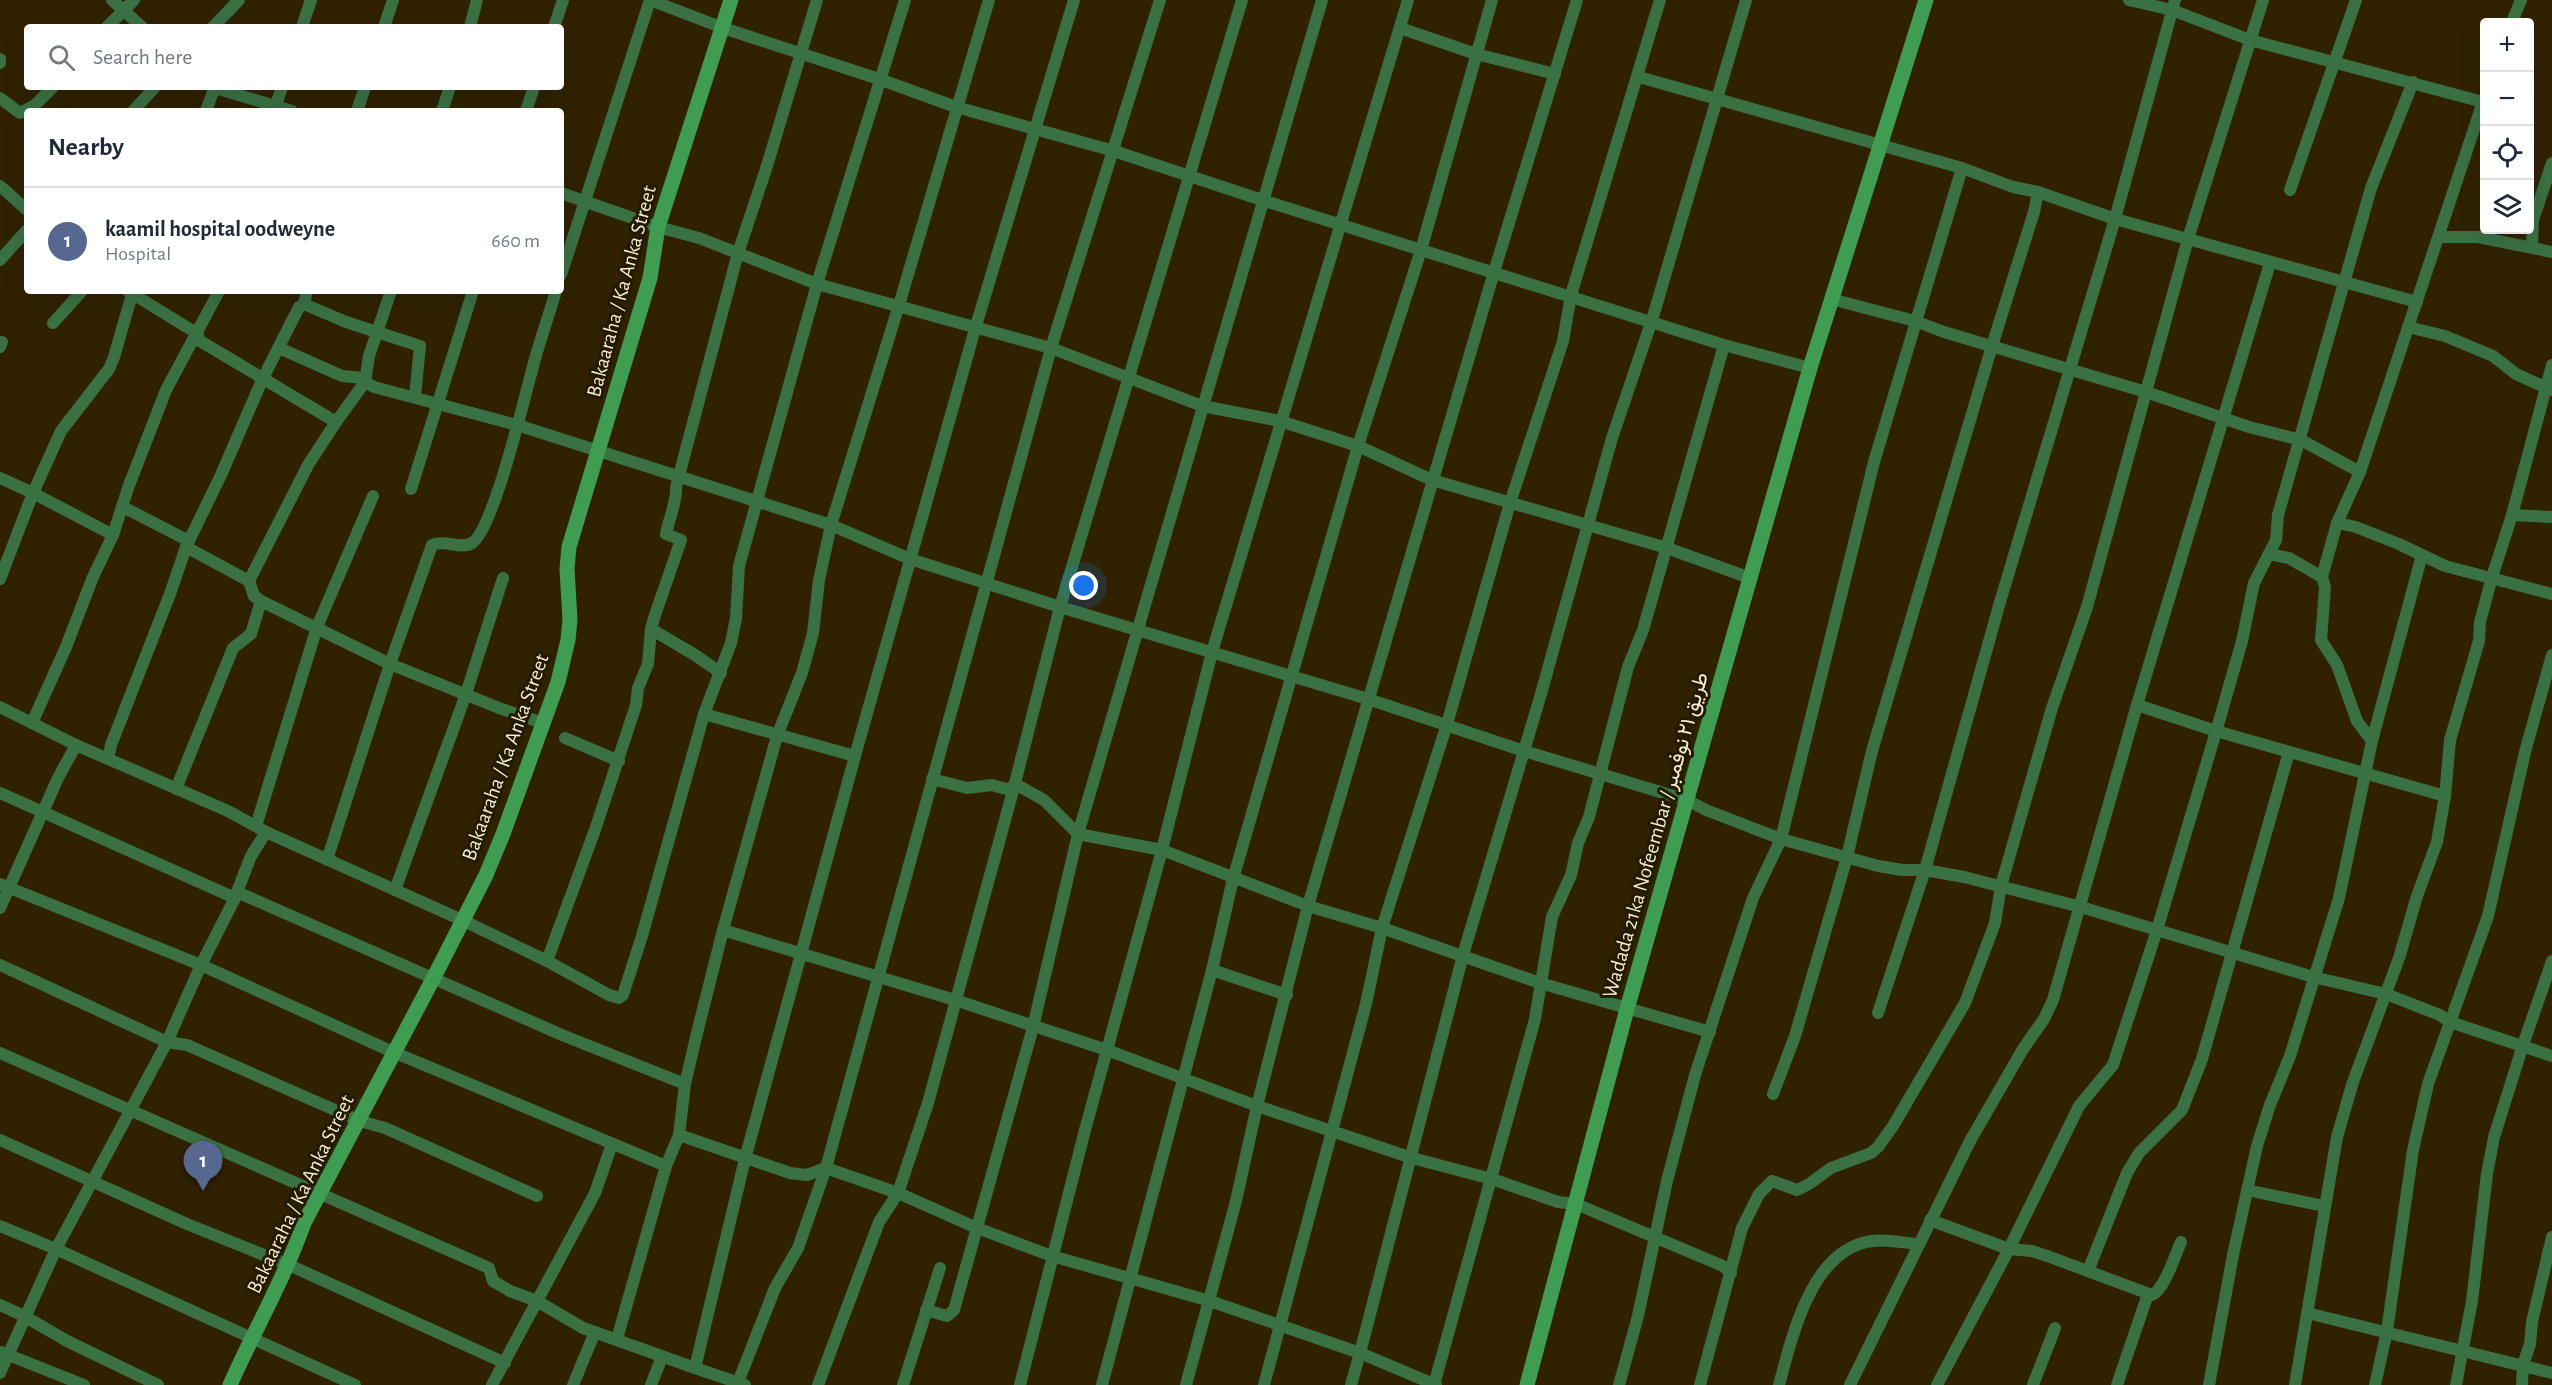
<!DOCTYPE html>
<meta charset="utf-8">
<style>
:root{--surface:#fff;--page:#f2f2f3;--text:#1f2937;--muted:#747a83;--line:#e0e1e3;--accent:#566890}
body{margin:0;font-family:"Alegreya Sans",Vazirmatn,sans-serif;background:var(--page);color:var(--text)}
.controls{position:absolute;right:18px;top:18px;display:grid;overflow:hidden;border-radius:6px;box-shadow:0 6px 24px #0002}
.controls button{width:54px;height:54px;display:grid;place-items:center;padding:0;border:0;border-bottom:2px solid var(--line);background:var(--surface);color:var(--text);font:30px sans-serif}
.you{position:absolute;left:1084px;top:586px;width:21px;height:21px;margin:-15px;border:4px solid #fff;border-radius:50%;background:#1a73e8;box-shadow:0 0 0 9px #1a73e833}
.badge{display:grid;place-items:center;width:39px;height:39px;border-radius:50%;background:var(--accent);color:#fff;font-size:20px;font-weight:700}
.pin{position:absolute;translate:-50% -50px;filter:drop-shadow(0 2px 3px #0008)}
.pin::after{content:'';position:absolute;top:32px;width:21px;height:18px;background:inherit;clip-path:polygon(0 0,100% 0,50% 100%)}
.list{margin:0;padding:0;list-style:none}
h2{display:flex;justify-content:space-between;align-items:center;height:78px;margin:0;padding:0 24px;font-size:26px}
h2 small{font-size:20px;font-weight:400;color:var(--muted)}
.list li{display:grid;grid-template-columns:39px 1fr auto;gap:18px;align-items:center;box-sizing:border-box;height:108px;padding:0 24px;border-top:2px solid var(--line)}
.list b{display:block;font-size:22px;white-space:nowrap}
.list p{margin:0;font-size:20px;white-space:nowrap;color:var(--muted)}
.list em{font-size:20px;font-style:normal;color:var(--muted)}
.icon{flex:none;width:33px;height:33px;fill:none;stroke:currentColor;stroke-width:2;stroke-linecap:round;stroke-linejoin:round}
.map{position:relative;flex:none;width:2552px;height:1385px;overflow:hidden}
.search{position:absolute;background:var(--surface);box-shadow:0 6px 24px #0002;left:24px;top:24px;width:540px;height:66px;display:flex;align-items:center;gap:15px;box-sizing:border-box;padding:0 21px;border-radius:6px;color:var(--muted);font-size:22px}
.panel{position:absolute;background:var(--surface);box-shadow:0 6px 24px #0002;left:24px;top:108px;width:540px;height:186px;border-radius:6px}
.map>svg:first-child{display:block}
</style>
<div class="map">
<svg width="2552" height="1385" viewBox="0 0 2552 1385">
<rect width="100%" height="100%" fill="#302200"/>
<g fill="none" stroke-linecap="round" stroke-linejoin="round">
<g stroke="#3a7143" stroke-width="12">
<path d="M 112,0 L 142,27"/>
<path d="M 1242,0 L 1060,607 L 1014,787 L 928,1103 L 898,1193 L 977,1228 L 1052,1256 L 1210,1301 L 1360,1353 L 1351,1385"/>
<path d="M 2129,0 L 2172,10 L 2250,40 L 2483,102 L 2360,472 L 2337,523 L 2356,527 L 2399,544 L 2445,566 L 2552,594"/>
<path d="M 2512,22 L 2521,0"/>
<path d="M 107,27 L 134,0"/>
<path d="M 213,27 L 239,0"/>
<path d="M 302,27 L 311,0"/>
<path d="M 384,27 L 393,0"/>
<path d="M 470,27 L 477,0"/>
<path d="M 554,27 L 563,0"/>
<path d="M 1400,28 L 1476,54 L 1555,74"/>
<path d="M 0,59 L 0,63"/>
<path d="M 1639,77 L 1962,168 L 2013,187 L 2038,192 L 2115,219 L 2417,302"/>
<path d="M 212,87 L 292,111"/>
<path d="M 0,98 L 20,113 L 35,105 L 53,87"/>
<path d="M 133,111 L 155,87"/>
<path d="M 206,111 L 214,89"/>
<path d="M 274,111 L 282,87"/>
<path d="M 357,111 L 365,87"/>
<path d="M 442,111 L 450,87"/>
<path d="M 526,111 L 534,87"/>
<path d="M 1962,168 L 1874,462 L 1781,839 L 1878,866 L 1902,870 L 1925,870 L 1964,877 L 2081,907 L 2313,977 L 2386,994 L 2440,1015 L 2450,1022 L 2552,1056"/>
<path d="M 0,186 L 27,210"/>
<path d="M 2290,190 L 2356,0"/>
<path d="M 561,193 L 658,227 L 699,238 L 817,284 L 1051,348 L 1202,406 L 1280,421 L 1358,446 L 1432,480 L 1667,548 L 1750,578"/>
<path d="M 2439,237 L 2478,237 L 2552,252"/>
<path d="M 2532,247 L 2533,220 L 2552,163"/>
<path d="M 0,260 L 27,230"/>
<path d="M 561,275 L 650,0 L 723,28 L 879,79 L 956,107 L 1114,151 L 1265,201 L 1724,345 L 1810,368"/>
<path d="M 128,291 L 198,334"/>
<path d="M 1831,299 L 1915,321 L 1944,332 L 2146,392 L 2249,427 L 2301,440 L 2360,472"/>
<path d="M 304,304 L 346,322 L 420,346 L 415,396"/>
<path d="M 53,323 L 82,291"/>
<path d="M 2408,327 L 2445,336 L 2493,356 L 2516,374 L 2551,390"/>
<path d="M 195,338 L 336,422 L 365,382 L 374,387 L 517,425 L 831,525 L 910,559 L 1060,607 L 1368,699 L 1524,751 L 1687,800 L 1706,810 L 1781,839 L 1753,898 L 1695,1075 L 1667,1181 L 1638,1316 L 1619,1385"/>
<path d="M 0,347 L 2,342"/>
<path d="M 279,348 L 342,376 L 364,378"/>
<path d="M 365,382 L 369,356 L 391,291"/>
<path d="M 0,478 L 33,493 L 0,579"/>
<path d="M 411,489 L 473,291"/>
<path d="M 123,507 L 189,541"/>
<path d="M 2512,515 L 2552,517"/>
<path d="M 113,535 L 33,493 L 61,431 L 109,369 L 114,357 L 133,291"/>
<path d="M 186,547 L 249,581 L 254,596 L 261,601 L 390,664 L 499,708 L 543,723"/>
<path d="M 2269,554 L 2289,558 L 2322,577 L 2325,587 L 2321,640 L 2337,665 L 2357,721 L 2372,741"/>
<path d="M 2322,577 L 2337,523"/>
<path d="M 249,581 L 308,465 L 336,422"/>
<path d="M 651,629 L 695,655 L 721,673"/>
<path d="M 2137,705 L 2216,731 L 2445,796 L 2437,842 L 2417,896 L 2399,958 L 2353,1082 L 2337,1137 L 2295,1385"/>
<path d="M 0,707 L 76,745 L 228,811 L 266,832 L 462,920 L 547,961 L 609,995 L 619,998 L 623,995 L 642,936 L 704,714 L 731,643 L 736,618 L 739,566 L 817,284 L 905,0"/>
<path d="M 704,714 L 855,756"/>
<path d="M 32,723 L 66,647 L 93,577 L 113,535 L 128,488 L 166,390 L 219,291"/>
<path d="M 565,738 L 619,761"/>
<path d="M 108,759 L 111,745 L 170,594 L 186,547 L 221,475 L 263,378 L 299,307 L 304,304 L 307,291"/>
<path d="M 932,779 L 967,788 L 992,785 L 1006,789 L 1019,786 L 1044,800 L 1078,834 L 1162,850 L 1308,906 L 1382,928 L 1540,983 L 1710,1032"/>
<path d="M 176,789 L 233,648 L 251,634 L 261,601"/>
<path d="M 0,793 L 235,898 L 237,892 L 562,1035 L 685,1084"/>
<path d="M 2445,796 L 2450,740 L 2479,641 L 2480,622 L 2492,577 L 2512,515 L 2552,365"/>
<path d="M 256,826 L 317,627 L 373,496"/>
<path d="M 327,860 L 390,664 L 432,545 C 445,539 460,550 472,543 C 495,528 527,385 537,352 C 543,332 550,311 556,291"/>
<path d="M 0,884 L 201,965 L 393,1052 L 666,1166"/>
<path d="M 395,890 L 466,694 L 503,578"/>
<path d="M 237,892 L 251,856 L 266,832"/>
<path d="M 0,908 L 58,778 L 76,745"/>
<path d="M 723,930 L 955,1000 L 1107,1050 L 1257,1106 L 1412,1158 L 1492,1179 L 1558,1202 L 1576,1204 L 1723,1266 L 1731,1273"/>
<path d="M 547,961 L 596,827 L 636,705 L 638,688 L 648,664 L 651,629 L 655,615 L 681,540 L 666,534 C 669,518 677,502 676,487 L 738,253 L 766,169 L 817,0"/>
<path d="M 0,965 L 167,1042 L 187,1045 L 360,1121 L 385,1128 L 537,1196"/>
<path d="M 1212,970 L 1287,995"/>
<path d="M 1878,1013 L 1925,870 L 2000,602 L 2115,219 L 2175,0"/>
<path d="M 0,1053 L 489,1268 L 493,1281 L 510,1291 L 537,1301 L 583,1328 L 695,1368"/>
<path d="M 1773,1094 L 1795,1036 L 1847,857 L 1872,751 L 1992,346 L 2034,212 L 2038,192"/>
<path d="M 679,1135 L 790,1173 L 807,1175 L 826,1168"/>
<path d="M 0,1140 L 187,1224 L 289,1265 L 505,1363"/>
<path d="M 2247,1190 L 2324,1206"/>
<path d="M 1930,1220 L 2009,1249 L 2032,1251 L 2050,1257 L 2152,1295 C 2165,1289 2175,1255 2181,1242"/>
<path d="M 0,1226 L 56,1249 L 355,1385"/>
<path d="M 2088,1271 L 2127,1173 L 2139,1153 L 2182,1110 L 2202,1059 L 2289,752"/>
<path d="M 0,1305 L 24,1316 L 67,1341 L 158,1385"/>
<path d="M 926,1310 L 947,1316 L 954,1310 L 1033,1027 L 1078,834 L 1322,0"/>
<path d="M 2307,1313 L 2552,1373"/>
<path d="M 617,1339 L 666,1166 L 679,1135 L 685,1084 L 697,1033 L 723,930 L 777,736 L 802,673 L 813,633 L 819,580 L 831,525 L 899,305 L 989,0"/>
<path d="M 1,1352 L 84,1385"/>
<path d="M 0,1373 L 56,1249 L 167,1042 L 201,965 L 235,898"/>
<path d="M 492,1385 L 595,1193 L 612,1144"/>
<path d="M 573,1385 L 595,1332"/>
<path d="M 651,1385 L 662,1357"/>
<path d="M 737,1385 L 775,1288 L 798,1248 L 826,1168"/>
<path d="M 745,1385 L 695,1368 L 745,1159 L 855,756 L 975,329 L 1074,0"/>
<path d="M 818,1385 L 879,1222 L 898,1193 L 826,1168 L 1051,348 L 1160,0"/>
<path d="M 903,1385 L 940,1268"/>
<path d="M 1020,1385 L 1085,1130 L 1162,850 L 1212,652 L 1408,0"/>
<path d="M 1102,1385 L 1212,970 L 1233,879 L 1358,446 L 1421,250 L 1492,0"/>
<path d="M 1186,1385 L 1236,1201 L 1257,1106 L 1308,906 L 1494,272 L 1577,0"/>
<path d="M 1264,1385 L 1366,1004 L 1382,928 L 1447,724 L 1510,503 L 1563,341 L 1571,295 L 1660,0"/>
<path d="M 1434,1385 L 1535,1019 L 1552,917 L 1571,875 L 1578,843 L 1589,817 L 1628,667 L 1643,630 L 1724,345"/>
<path d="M 1436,1385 L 1360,1353 L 1463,955 L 1541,694 L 1612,438 L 1652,320 L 1746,0"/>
<path d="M 1700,1385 L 1742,1228 L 1759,1194 L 1772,1181 L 1797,1190 L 1809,1184 L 1831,1168 L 1871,1153 L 1878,1147 L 1893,1126 L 1965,1003 L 1995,923 L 2001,886 L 2052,708 L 2087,607 L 2188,239 L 2263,0"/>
<path d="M 1779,1385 C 1792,1337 1811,1249 1872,1241 C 1887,1239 1903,1243 1918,1244"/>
<path d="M 1850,1385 L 1970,1141 L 2023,1049 L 2044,1019 L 2053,1000 L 2137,705 L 2270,263"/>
<path d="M 1937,1385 L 2009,1249 L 2079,1106 L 2113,1065 L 2157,930 L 2218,725 L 2242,641 L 2254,583 L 2276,540 L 2278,515 L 2371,188 L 2413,82"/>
<path d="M 2033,1385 L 2055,1328"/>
<path d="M 2117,1385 L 2148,1294"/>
<path d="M 2209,1385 L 2233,1255 L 2257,1146 L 2270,1105 L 2290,1056 L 2339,898 L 2372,741 L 2422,555"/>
<path d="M 2375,1385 L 2387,1331 L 2413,1150 L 2428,1084 L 2488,916 L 2525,752 L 2552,655"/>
<path d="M 2456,1385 L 2472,1301 L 2487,1174 L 2494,1137 L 2523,1045 L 2552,961"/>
<path d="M 2522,1385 L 2523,1365 L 2530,1344 L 2532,1322 L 2552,1237"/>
</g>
<g stroke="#3f9d51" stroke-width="15">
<path d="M 230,1385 C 254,1331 284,1279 304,1223 L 433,979 L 486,875 L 503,834 L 558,682 L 568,640 L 570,620 L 567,569 L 569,547 L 650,278 L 658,227 L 731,0"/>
<path d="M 1527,1385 L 1627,1009 L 1810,368 L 1926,0"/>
</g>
</g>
<g text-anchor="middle" stroke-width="6" stroke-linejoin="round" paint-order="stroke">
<g font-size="21" fill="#f6ebd3" stroke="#231a02">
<text transform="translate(621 291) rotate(-75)" y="7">Bakaaraha / Ka Anka Street</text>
<text transform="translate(505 757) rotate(-70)" y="7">Bakaaraha / Ka Anka Street</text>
<text transform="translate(1655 835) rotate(-74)" y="7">Wadada 21ka Nofeembar / طريق ٢١ نوفمبر</text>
<text transform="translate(300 1194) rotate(-64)" y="7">Bakaaraha / Ka Anka Street</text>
</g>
</g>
</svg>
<div class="controls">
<button>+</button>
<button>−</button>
<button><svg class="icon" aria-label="locate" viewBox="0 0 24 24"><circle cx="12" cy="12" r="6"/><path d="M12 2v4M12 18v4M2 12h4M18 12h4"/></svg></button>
<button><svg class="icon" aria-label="layers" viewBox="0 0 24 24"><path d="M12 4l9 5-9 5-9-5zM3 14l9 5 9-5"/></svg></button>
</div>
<div class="you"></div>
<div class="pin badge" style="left:203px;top:1191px">1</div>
<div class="search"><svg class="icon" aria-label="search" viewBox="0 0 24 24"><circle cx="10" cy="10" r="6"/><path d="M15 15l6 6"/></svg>Search here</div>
<section class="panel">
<h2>Nearby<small></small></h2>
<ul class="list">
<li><span class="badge">1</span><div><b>kaamil hospital oodweyne</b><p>Hospital</p></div><em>660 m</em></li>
</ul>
</section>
</div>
